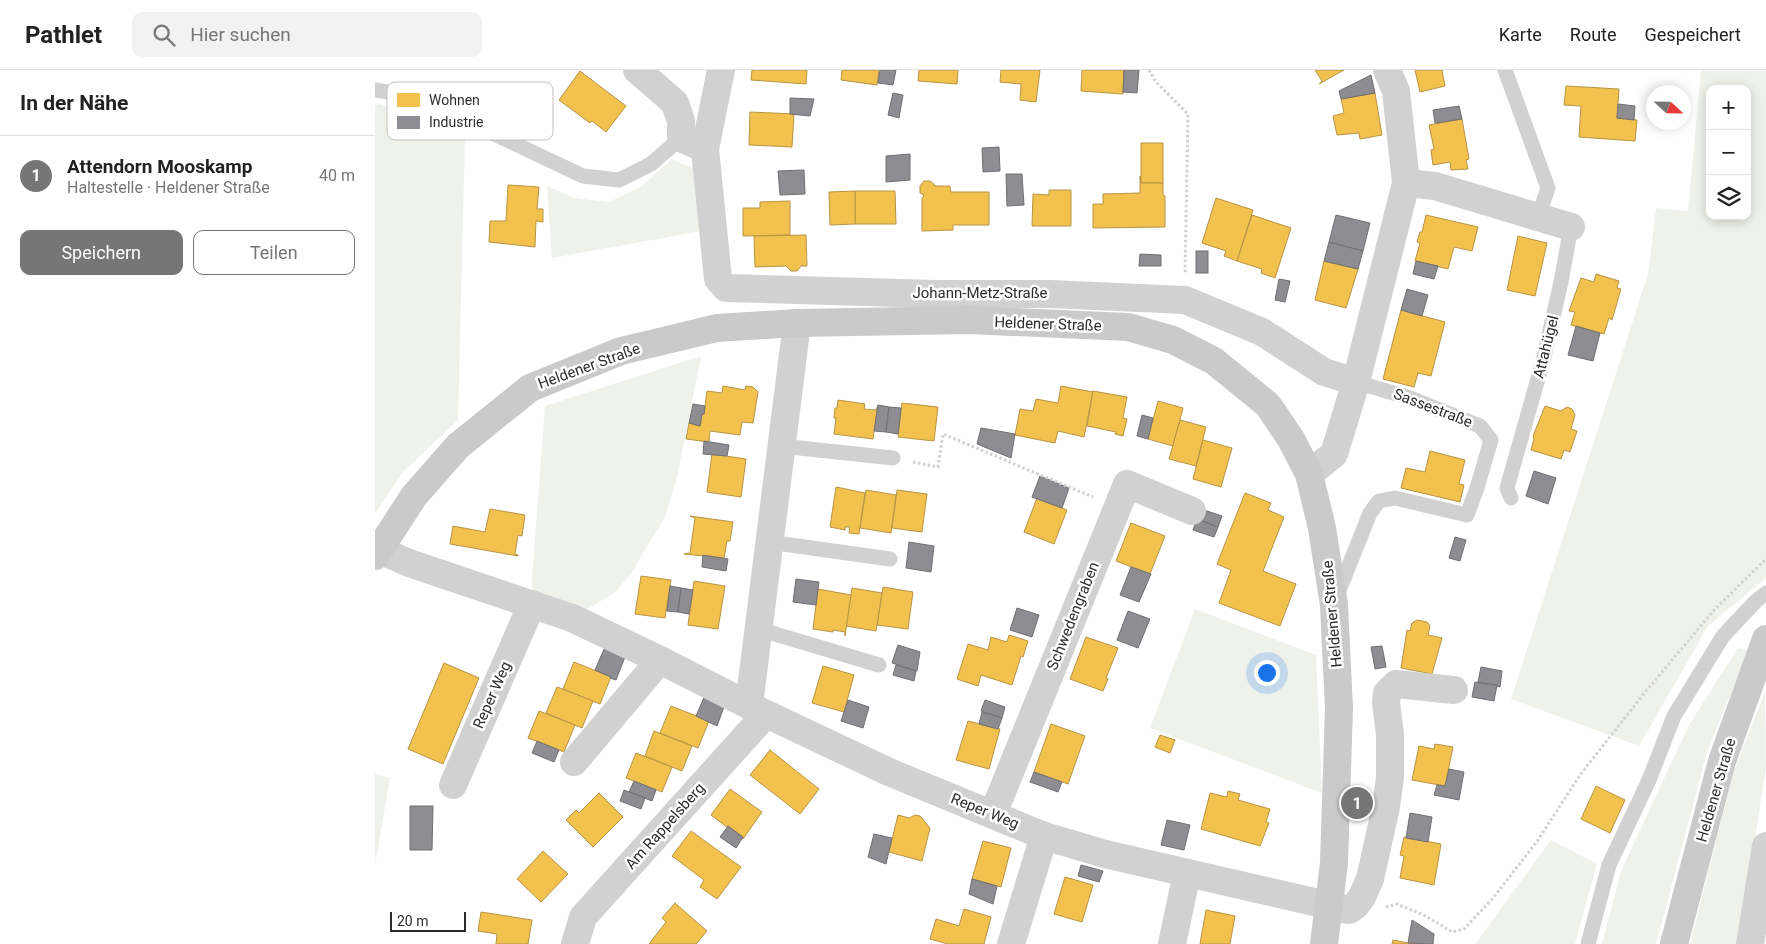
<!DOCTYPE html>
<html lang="de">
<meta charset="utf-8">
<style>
:root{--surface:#fff;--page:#f2f2f2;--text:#222;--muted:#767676;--line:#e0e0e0;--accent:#767676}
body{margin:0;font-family:Roboto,sans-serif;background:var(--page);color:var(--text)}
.controls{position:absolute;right:15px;top:15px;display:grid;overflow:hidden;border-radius:10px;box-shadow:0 2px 12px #0003}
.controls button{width:45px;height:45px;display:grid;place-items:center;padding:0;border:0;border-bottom:1px solid var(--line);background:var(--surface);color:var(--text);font:25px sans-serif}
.compass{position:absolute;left:1271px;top:15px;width:45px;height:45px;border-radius:50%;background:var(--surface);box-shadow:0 2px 12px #0003;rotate:112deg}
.scale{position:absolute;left:15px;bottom:12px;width:76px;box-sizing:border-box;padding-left:5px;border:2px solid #2c2c2c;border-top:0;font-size:14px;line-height:18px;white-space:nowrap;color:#2c2c2c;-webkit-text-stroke:4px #fff;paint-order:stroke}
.you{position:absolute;left:891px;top:602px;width:18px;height:18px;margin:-12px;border:4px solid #fff;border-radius:50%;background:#1a73e8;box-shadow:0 0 0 8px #1a73e833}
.badge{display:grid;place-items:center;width:32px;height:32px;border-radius:50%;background:var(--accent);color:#fff;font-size:16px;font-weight:700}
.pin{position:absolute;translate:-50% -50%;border:2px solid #fff;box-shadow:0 1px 5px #0006}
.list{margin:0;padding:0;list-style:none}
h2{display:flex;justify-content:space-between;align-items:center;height:65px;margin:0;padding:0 20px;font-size:21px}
h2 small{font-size:16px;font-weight:400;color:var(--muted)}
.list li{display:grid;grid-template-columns:32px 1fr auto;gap:15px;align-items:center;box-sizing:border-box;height:80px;padding:0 20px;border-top:1px solid var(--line)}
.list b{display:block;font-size:19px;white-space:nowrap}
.list p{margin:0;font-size:16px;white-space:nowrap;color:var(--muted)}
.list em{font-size:16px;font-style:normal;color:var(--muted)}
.actions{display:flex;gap:10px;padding:15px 20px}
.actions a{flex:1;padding:11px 0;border:1px solid var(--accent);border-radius:10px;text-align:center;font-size:18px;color:var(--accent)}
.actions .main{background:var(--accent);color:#fff}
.icon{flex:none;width:28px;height:28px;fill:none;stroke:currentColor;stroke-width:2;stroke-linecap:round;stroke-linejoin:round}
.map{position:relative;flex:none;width:1391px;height:874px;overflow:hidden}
header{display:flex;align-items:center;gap:30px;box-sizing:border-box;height:70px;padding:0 25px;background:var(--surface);border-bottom:1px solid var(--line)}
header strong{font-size:24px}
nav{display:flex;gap:28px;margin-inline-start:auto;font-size:18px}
.search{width:350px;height:45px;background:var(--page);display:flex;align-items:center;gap:12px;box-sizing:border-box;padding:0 18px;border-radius:10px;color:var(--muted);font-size:19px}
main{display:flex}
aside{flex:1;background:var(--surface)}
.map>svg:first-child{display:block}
</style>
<header>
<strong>Pathlet</strong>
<div class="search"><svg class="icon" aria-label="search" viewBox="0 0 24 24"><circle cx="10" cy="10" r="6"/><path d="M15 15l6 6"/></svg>Hier suchen</div>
<nav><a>Karte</a><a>Route</a><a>Gespeichert</a></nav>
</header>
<main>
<aside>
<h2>In der Nähe<small></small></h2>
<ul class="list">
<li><span class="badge">1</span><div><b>Attendorn Mooskamp</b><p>Haltestelle · Heldener Straße</p></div><em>40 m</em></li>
</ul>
<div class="actions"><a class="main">Speichern</a><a>Teilen</a></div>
</aside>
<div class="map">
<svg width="1391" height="874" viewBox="0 0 1391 874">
<rect width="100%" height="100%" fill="#fff"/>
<g fill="#eef2eb" fill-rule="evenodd">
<path d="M 1326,0 L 1391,0 L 1391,508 L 1333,556 L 1264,676 L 1136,629 L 1273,204 L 1281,138 L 1313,141 ZM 1335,19 L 1372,19 L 1372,146 L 1335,146 Z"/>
<path d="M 4,34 L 53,47 L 90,67 L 83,350 L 28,402 L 0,443 L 0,35 Z"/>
<path d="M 297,89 L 321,100 L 327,161 L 177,188 L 172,116 L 199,128 L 234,132 L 267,116 Z"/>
<path d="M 326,286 L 302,408 L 290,447 L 255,505 L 239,523 L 197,548 L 157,534 L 157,509 L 170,336 Z"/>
<path d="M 820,539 L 941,585 L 947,723 L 775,658 Z"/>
<path d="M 1363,578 L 1373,581 L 1332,682 L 1281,874 L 1227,874 L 1246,801 L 1314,655 Z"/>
<path d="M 1390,622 L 1391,697 L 1364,874 L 1315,874 L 1359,701 Z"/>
<path d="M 0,704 L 15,708 L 0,796 Z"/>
<path d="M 1176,770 L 1222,794 L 1200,874 L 1100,874 Z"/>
</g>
<g fill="#f2c14e" stroke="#b79444">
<path d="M 377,0 L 432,0 L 431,14 L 376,10 Z"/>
<path d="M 467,0 L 504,0 L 502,15 L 466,10 Z"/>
<path d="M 544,0 L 583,0 L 582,14 L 543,11 Z"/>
<path d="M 626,0 L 665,0 L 661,32 L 645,30 L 646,14 L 625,12 Z"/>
<path d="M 707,0 L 749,0 L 748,24 L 706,21 Z"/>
<path d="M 940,0 L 969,0 L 944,14 L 947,11 Z"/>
<path d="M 1040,0 L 1067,0 L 1070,16 L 1045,22 Z"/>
<path d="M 205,1 L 251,36 L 231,62 L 217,51 L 215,53 L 184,30 Z"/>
<path d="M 1191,16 L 1244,19 L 1242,48 L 1262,50 L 1260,71 L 1204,67 L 1206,36 L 1189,35 Z"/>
<path d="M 1000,23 L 1007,65 L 985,69 L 984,63 L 962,65 L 958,46 L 969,43 L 966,29 Z"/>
<path d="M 375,42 L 419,44 L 417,77 L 374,75 Z"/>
<path d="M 1087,49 L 1094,89 L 1091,90 L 1093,99 L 1076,100 L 1075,92 L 1058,95 L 1056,80 L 1059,79 L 1054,55 Z"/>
<rect x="766" y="73" width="22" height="40"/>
<path d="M 765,106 L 766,113 L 788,113 L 788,125 L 790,126 L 790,157 L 718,158 L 718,134 L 728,134 L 728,124 L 765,123 Z"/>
<path d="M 549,111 L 555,111 L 561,116 L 575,116 L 576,122 L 614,122 L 614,155 L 578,155 L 578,160 L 547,161 L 547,129 L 549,125 L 545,123 L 545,116 Z"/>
<path d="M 133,115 L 164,117 L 162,139 L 168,139 L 168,152 L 161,151 L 160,177 L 114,172 L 115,151 L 131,151 Z"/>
<path d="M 674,120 L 696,120 L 696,156 L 657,156 L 658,124 L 674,125 Z"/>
<path d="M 480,121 L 520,121 L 521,154 L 480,154 Z"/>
<path d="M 480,121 L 480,154 L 455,155 L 454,122 Z"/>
<path d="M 841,128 L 878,140 L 862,191 L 849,186 L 851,181 L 827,173 Z"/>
<path d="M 415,131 L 415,165 L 368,166 L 368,138 L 385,138 L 385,132 Z"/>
<path d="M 877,145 L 916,158 L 900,208 L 886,203 L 887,199 L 862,191 Z"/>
<path d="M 1051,145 L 1103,157 L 1097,181 L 1079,177 L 1073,199 L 1040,191 L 1045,173 L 1042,172 L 1045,162 L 1047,162 Z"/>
<path d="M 431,165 L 432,196 L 426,196 L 422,201 L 416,201 L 411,196 L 380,197 L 379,166 Z"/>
<path d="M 1143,166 L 1172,173 L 1160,226 L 1132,220 Z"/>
<path d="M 949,191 L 983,199 L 971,238 L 940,230 Z"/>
<path d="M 1221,204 L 1244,211 L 1242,218 L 1246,219 L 1237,250 L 1234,248 L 1229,264 L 1196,255 L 1200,242 L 1194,241 L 1206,208 L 1219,212 Z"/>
<path d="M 1026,240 L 1070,252 L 1056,306 L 1043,303 L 1039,317 L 1008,309 Z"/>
<path d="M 348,316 L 370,320 L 371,316 L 378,317 L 383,322 L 378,353 L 367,352 L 365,365 L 335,361 L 334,372 L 311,369 L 314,353 L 325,356 L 327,344 L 329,344 L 332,321 L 347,323 Z"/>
<path d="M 686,316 L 718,322 L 709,367 L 683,361 L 680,373 L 640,365 L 645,339 L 658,341 L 661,329 L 683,333 Z"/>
<path d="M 718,321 L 752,327 L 748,348 L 752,349 L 748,366 L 740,364 L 741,362 L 712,356 Z"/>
<path d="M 463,330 L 490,334 L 489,339 L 501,340 L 503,335 L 498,369 L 459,364 L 461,348 L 459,348 L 460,338 L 462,338 Z"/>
<path d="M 783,331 L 808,338 L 798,376 L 773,369 Z"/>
<path d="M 527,333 L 563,337 L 559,371 L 523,367 Z"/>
<path d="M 1170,336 L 1186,341 L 1192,337 L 1197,339 L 1200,345 L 1196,359 L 1202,361 L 1195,382 L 1189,380 L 1186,389 L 1156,380 L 1159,369 L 1158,366 Z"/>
<path d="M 805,350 L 831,357 L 821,396 L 794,389 Z"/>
<path d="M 828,370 L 857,378 L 846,417 L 818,409 Z"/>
<path d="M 1055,381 L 1090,390 L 1084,414 L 1089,415 L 1085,432 L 1026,418 L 1031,398 L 1050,402 Z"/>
<path d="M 337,384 L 371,389 L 366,427 L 332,422 Z"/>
<path d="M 461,417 L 490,423 L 484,464 L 474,463 L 475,457 L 470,457 L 470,460 L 455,457 Z"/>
<path d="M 491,420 L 521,425 L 516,463 L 485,458 Z"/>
<path d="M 522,420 L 552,424 L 547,462 L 517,458 Z"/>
<path d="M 870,423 L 896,433 L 893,440 L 909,447 L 888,501 L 921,514 L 905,556 L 844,533 L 856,500 L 842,494 Z"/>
<path d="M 662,428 L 692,440 L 679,474 L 649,462 Z"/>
<path d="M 115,439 L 150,445 L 147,466 L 143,465 L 140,484 L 143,485 L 143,486 L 75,474 L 78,456 L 110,462 Z"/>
<path d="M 315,446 L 358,452 L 355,471 L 352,471 L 349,488 L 309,484 L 315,483 L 320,448 Z"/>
<path d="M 756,453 L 790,466 L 775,504 L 741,491 Z"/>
<path d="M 266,506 L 296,510 L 290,548 L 260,544 Z"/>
<path d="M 319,511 L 350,516 L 343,559 L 313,555 Z"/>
<path d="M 508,517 L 538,522 L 533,559 L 502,555 Z"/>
<path d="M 477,518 L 507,523 L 501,561 L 471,556 Z"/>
<path d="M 443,519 L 476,525 L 470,566 L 470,562 L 458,560 L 458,562 L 438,559 Z"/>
<path d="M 1042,550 L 1052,552 L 1055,556 L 1053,565 L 1067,568 L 1057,604 L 1026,598 L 1032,560 L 1035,561 L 1037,553 Z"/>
<path d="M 634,565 L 653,571 L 648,587 L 646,586 L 637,615 L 606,605 L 603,616 L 582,609 L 593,574 L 613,580 L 616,567 L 632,572 Z"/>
<path d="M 711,567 L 743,578 L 731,608 L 733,609 L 728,621 L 695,609 Z"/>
<path d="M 199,592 L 236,607 L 225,634 L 188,619 Z"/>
<path d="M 69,593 L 104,608 L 68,694 L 33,679 Z"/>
<path d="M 448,596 L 479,605 L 469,642 L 437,633 Z"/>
<path d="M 182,617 L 218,631 L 207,658 L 171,643 Z"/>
<path d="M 296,636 L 334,651 L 323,678 L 285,663 Z"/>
<path d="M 164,641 L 200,655 L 189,682 L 153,668 Z"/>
<path d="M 593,651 L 625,659 L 614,699 L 581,690 Z"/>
<path d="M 676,654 L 710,666 L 693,714 L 659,702 Z"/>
<path d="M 279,661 L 317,676 L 307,701 L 270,686 Z"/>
<path d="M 785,665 L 800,670 L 795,683 L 780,677 Z"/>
<path d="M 1060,674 L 1078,677 L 1070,716 L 1037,710 L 1044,676 L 1059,679 Z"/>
<path d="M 395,680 L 444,719 L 425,744 L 375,705 Z"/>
<path d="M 261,683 L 297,697 L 287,722 L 251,708 Z"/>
<path d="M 1221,716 L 1250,730 L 1235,763 L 1206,749 Z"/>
<path d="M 355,719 L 387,742 L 368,769 L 336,745 Z"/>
<path d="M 853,721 L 865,724 L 863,730 L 895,739 L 891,752 L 894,753 L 885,776 L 826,759 L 835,723 L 852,727 Z"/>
<path d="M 224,723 L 248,747 L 218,777 L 191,750 L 201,740 L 204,743 Z"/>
<path d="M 523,745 L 534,748 L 540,745 L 545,746 L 555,758 L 547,791 L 514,782 Z"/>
<path d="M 316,761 L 366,797 L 342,829 L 325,817 L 329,810 L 297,786 Z"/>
<path d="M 1029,767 L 1066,774 L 1059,815 L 1025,808 L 1029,786 L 1025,785 Z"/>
<path d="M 608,771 L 636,778 L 626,817 L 597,809 Z"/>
<path d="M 168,781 L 193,804 L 166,832 L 142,809 Z"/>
<path d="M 690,807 L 718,815 L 707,852 L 679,844 Z"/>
<path d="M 300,833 L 332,861 L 321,874 L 274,874 L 291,852 L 287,848 Z"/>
<path d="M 589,839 L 616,847 L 609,874 L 573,874 L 555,869 L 561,849 L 584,856 Z"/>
<path d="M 831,840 L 860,846 L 855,874 L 825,874 Z"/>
<path d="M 106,842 L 157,850 L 153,874 L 121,874 L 122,864 L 103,861 Z"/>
<path d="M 1018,870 L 1033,873 L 1041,874 L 1017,874 Z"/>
</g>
<g fill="#8d8d92" stroke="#707073">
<path d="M 505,0 L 521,0 L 518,15 L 503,13 Z"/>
<path d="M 749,0 L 764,0 L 762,23 L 748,22 Z"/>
<path d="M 996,5 L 1000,23 L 966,29 L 964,21 Z"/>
<path d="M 518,23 L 528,25 L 524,48 L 513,45 Z"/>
<path d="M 415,28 L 439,29 L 435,46 L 415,44 Z"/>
<path d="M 1243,34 L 1260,36 L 1259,50 L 1242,48 Z"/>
<path d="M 1084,36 L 1087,49 L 1060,53 L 1058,40 Z"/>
<path d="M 624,77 L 625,101 L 608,102 L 607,78 Z"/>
<path d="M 535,84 L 535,110 L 511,112 L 511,86 Z"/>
<path d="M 429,100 L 430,124 L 405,125 L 403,101 Z"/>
<path d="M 631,104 L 647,104 L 649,135 L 632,136 Z"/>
<path d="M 961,145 L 995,153 L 988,181 L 954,172 Z"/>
<path d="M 954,172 L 988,181 L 983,199 L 949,191 Z"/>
<rect x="821" y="181" width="12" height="22"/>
<path d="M 765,184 L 786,185 L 786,196 L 764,196 Z"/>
<path d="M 1041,191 L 1063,196 L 1059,209 L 1038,204 Z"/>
<path d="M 904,209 L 915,211 L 910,232 L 900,230 Z"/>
<path d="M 1032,219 L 1053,225 L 1047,246 L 1026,240 Z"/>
<path d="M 1201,256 L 1225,263 L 1218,291 L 1193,285 Z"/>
<path d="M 318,334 L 330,336 L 329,344 L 327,344 L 325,356 L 314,353 Z"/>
<path d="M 503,335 L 514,337 L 511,362 L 499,361 Z"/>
<path d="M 514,337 L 526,338 L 523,364 L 511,362 Z"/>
<path d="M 767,345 L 778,348 L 773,369 L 762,366 Z"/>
<path d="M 606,358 L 640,364 L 636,388 L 602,374 Z"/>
<path d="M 329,371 L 354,375 L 352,386 L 328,384 Z"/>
<path d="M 1159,401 L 1181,408 L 1173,434 L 1151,426 Z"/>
<path d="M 665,406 L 694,418 L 687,438 L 657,427 Z"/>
<path d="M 826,439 L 847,446 L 843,457 L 822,449 Z"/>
<path d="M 822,449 L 843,457 L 839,467 L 818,460 Z"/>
<path d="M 1080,467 L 1091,470 L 1085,491 L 1074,488 Z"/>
<path d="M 534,472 L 559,476 L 556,502 L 531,498 Z"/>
<path d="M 328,485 L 353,489 L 351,501 L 327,497 Z"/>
<path d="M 756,497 L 776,504 L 764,532 L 745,525 Z"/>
<path d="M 421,509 L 444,512 L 441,535 L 418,532 Z"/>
<path d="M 295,516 L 306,518 L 303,542 L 292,541 Z"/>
<path d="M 306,518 L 318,520 L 314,544 L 303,542 Z"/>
<path d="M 642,538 L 664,545 L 657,567 L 635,560 Z"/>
<path d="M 753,541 L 775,549 L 763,578 L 742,570 Z"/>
<path d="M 523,575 L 545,582 L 542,601 L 517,593 Z"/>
<path d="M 1007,576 L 1011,597 L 1000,599 L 996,577 Z"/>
<path d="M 230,577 L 250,587 L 241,610 L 235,608 L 236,607 L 220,600 Z"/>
<path d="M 521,595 L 541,601 L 539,611 L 518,605 Z"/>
<path d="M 1106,597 L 1127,601 L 1125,617 L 1103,612 Z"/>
<path d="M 1100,612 L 1122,615 L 1119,631 L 1097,627 Z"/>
<path d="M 330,625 L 350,634 L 342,656 L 321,646 Z"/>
<path d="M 473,630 L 494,637 L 488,658 L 466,651 Z"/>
<path d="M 610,630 L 630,637 L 627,648 L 606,641 Z"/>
<path d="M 607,642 L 627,648 L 623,659 L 604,654 Z"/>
<path d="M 162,671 L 184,680 L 179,692 L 157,683 Z"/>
<path d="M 1074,699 L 1089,702 L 1084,730 L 1059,725 L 1062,715 L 1070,716 Z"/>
<path d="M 659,702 L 687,712 L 683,722 L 655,712 Z"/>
<path d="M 259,711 L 281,720 L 277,731 L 254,722 Z"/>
<path d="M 249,720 L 270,728 L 266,739 L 245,731 Z"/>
<path d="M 35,736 L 58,736 L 57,780 L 35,780 Z"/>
<path d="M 1035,743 L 1057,747 L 1053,772 L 1031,768 Z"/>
<path d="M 792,750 L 815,755 L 809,780 L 786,775 Z"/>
<path d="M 353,756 L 368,767 L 361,778 L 345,767 Z"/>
<path d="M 499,764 L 517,768 L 511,794 L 493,787 Z"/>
<path d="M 706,795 L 728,801 L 724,812 L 703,806 Z"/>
<path d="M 597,809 L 622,816 L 618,834 L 594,824 Z"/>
<path d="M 1037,850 L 1059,864 L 1058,874 L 1033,873 Z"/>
</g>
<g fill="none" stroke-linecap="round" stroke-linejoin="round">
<g stroke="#d1d1d1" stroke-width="3" stroke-dasharray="2.5 2.5" stroke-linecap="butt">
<path d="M 774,0 L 781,12 L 813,44 L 810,204"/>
<path d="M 538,392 L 563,397 L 568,364 L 718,427"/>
<path d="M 1011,837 L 1022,834 L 1049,845 L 1077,862 L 1089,859 L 1119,827 L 1163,770 L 1205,705 L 1271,621 L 1340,539 L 1391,489"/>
</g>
<g stroke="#d1d1d1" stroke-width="15">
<path d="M 1130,0 L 1173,118 L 1163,147"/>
<path d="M 0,20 L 39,26 L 208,106 L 244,110 L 276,94 L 306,68"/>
<path d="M 406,376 L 518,388"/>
<path d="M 1136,428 L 1132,418 L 1169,287 L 1186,212 L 1196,157"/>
<path d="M 394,472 L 515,489"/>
<path d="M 961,528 L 995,443 L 1004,431 L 1020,428 L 1092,445 L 1102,418 L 1116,370 L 1105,356 L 1035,328 L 981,312"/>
<path d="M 383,559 L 504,595"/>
<path d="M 1213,874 L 1234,795 L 1274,710 L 1299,646 L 1348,566 L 1381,531 L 1391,523"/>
</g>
<g stroke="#d1d1d1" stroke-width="28">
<path d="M 262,0 L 300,33 L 306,51 L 306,68 L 330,79"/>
<path d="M 346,0 L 330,79 L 343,209 L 351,218 L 559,224 L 675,224 L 810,230 L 887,262 L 949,302 L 981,312"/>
<path d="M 1031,113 L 1060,116 L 1196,157"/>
<path d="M 934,404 L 959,384 L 981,312 L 1031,113 L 1021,21 L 1012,0"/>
<path d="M 0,478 L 34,493 L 197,548 L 285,590 L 391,644 L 514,702 L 669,766 L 730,784 L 974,840 L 981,835 L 987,827 L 995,809 L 1011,737 L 1015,707 L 1015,665 L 1011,632 L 1012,623 L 1021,614 L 1079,620"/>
<path d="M 374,635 L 422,253"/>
<path d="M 199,692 L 285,590"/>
<path d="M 78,715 L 157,534"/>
<path d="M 618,744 L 752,414 L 817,441"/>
<path d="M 200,874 L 208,847 L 391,644"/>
<path d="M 636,874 L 669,766"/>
<path d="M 797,874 L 812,803"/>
<path d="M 1375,874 L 1391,776"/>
</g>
<g stroke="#cacaca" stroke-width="28">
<path d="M 0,486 L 39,426 L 83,376 L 155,318 L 246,281 L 342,258 L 422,253 L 594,250 L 753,257 L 798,270 L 839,291 L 893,335 L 916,369 L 934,404 L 947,458 L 959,535 L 964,638 L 959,793 L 949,874"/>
<path d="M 1299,874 L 1347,691 L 1391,569"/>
</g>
</g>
<g text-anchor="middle" stroke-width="5" stroke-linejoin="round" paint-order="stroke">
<g font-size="15" fill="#2c2c2c" stroke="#fff">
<text x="605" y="228">Johann-Metz-Straße</text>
<text transform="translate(673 254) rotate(2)" y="5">Heldener Straße</text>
<text transform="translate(1171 277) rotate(-76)" y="5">Attahügel</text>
<text transform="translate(214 296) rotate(-20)" y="5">Heldener Straße</text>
<text transform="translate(1058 338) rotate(21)" y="5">Sassestraße</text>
<text transform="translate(957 544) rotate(-95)" y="5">Heldener Straße</text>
<text transform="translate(698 546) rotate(-68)" y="5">Schwedengraben</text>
<text transform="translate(117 625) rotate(-66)" y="5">Reper Weg</text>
<text transform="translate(1341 720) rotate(-74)" y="5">Heldener Straße</text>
<text transform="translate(610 741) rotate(22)" y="5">Reper Weg</text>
<text transform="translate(290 756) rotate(-48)" y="5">Am Rappelsberg</text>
</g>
</g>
<rect x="12" y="12" width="166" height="58" rx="8" fill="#fff" stroke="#c0c0c0" stroke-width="1"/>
<rect x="22" y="23" width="23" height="14" fill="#f2c14e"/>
<rect x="22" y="46" width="23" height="13" fill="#8d8d92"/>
<g font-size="14" fill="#2c2c2c">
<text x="54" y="35">Wohnen</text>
<text x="54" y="57">Industrie</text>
</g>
</svg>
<div class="controls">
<button>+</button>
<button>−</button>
<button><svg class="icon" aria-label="layers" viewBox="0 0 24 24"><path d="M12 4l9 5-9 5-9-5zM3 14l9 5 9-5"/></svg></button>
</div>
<svg class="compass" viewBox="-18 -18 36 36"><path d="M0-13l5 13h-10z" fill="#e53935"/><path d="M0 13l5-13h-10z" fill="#767676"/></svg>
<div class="scale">20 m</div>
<div class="you"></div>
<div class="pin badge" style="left:982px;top:733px">1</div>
</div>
</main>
